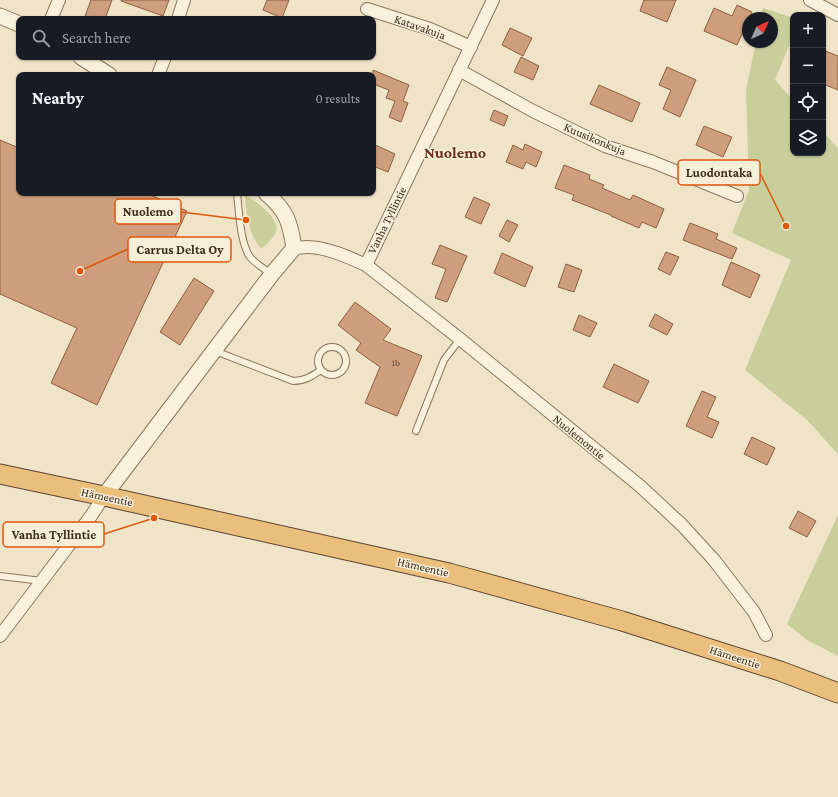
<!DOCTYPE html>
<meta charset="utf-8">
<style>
:root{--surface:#171b24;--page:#242831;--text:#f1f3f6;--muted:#9ea1a6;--line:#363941}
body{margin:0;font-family:"Crimson Pro",serif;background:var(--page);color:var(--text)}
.controls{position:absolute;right:12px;top:12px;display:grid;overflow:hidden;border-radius:8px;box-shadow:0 1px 3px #0004}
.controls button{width:36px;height:36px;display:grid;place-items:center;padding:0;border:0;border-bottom:1px solid var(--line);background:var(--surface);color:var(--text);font:20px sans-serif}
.compass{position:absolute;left:742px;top:12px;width:36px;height:36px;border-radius:50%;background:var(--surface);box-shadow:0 1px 3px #0004;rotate:45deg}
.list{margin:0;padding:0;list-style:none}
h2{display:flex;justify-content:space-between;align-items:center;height:52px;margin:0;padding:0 16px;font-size:17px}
h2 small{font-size:13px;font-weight:400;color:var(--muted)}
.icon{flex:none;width:22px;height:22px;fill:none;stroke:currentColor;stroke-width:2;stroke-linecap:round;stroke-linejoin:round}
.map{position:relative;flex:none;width:838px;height:797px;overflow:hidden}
.search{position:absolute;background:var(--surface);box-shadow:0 1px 3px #0004;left:16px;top:16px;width:360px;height:44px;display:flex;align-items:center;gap:10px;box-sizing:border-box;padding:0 14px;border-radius:8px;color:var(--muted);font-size:15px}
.panel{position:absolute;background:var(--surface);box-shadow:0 1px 3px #0004;left:16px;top:72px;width:360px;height:124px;border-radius:8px}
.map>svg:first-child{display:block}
</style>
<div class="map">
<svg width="838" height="797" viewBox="0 0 838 797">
<rect width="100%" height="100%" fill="#f0e4c8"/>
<g fill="#c9cf9b">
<path d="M 763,8 L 793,18 L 793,36 L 775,80 L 793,100 L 793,153 L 823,153 L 823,132 L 838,148 L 838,454 L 807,420 L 745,370 L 791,260 L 732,233 L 749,190 L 746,89 L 756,42 L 772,42 L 772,18 L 761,18 Z"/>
<path d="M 245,195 C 255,201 281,218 276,232 C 274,238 266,244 262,249 C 249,238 246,212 245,195 Z"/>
<path d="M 838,515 L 838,656 L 807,640 L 787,624 Z"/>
</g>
<g fill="#cf9f7d" stroke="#8d5f41">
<path d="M 91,0 L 112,0 L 105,19 L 84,19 Z"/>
<path d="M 121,0 L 169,0 L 163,16 L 121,1 Z"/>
<path d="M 267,0 L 289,0 L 282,18 L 263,10 Z"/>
<path d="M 644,0 L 676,0 L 667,22 L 640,11 Z"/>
<path d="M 737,5 L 752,12 L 749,18 L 748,18 L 748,21 L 737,45 L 704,31 L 714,8 L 732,16 Z"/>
<path d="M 510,28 L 532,38 L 523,56 L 502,45 Z"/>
<path d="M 823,50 L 838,56 L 838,90 L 823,84 Z"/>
<path d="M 521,57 L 539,66 L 533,80 L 514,72 Z"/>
<path d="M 667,67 L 696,80 L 680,117 L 663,109 L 671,90 L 659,85 Z"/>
<path d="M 373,70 L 409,85 L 403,101 L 408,103 L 401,122 L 389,117 L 395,101 L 386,98 L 389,90 L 373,84 Z"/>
<path d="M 599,85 L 640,103 L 632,122 L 590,104 Z"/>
<path d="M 494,110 L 508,116 L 504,126 L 490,120 Z"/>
<path d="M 704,126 L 732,137 L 723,157 L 696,145 Z"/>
<path d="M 0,140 L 19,148 L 19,193 L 146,193 L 187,211 L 97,405 L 51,383 L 77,328 L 0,294 Z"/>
<path d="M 373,144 L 395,154 L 388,172 L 373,166 Z"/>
<path d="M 525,144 L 542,152 L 536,167 L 526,162 L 523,169 L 506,162 L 513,145 L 523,150 Z"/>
<path d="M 564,165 L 590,175 L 589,179 L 604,185 L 602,188 L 630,200 L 633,195 L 664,209 L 656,228 L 642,222 L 639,228 L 611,216 L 611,215 L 572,200 L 574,195 L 555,188 Z"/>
<path d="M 474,197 L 490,204 L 481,224 L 465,217 Z"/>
<path d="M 507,220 L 518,225 L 509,242 L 499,236 Z"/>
<path d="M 690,223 L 718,234 L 716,239 L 737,248 L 732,259 L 683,240 Z"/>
<path d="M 440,245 L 467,256 L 447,302 L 435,298 L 446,269 L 432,264 Z"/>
<path d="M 666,252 L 679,257 L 670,275 L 658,269 Z"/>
<path d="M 502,253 L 533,267 L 525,287 L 494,273 Z"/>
<path d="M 731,262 L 760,275 L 750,298 L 722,285 Z"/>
<path d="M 566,264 L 582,270 L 574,292 L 558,287 Z"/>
<path d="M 194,278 L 214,291 L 180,345 L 160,332 Z"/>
<path d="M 355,302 L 391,329 L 383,340 L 422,356 L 397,416 L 365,403 L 380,367 L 356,350 L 361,343 L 338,325 Z"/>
<path d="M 655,314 L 673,324 L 667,335 L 649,326 Z"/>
<path d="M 579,315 L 597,323 L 590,337 L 573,330 Z"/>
<path d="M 614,364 L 649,381 L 638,403 L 603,387 Z"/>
<path d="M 702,391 L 716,397 L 707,417 L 719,422 L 712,438 L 686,426 Z"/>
<path d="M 752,437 L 775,448 L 767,465 L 744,454 Z"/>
<path d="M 798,511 L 816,521 L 807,537 L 789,528 Z"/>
</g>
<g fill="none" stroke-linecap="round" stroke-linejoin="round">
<defs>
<g id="service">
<path d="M 237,193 C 239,210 240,243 250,257 C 256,264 264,269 272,274"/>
<circle cx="332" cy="361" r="14"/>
<path d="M 215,351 L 293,381 C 305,381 312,376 321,370"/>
<path d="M 416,431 L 444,360 L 460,339"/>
<path d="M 0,576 L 42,581"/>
</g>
<g id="minor">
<path d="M 810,0 L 838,15"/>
<path d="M 367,9 L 430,29 L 471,47"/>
<path d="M 51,19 L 59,0"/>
<path d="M 178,19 L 184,0"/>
<path d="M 459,70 L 533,111 L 605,146 L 653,162 L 737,196"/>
<path d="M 158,75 L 165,57"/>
<path d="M 294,248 C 298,248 303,247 307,247 C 326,247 348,257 366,265 L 460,339 L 640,486 L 682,525 L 714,560 L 754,612 L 766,635"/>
<path d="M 366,265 L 493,0"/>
<path d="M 0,636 L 91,516 L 104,496"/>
</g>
<g id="tertiary">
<path d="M 0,16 L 19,24"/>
<path d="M 81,57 L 109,75"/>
<path d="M 104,496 L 272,274 L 294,248 C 290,222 287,211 266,193"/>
</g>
<path id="trunk" d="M 0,474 L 104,496 L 449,573 L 622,621 L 780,671 L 838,693"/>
</defs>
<use href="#service" stroke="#8d765c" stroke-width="8"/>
<use href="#minor" stroke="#8d765c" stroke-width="14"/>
<use href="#tertiary" stroke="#8d765c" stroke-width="17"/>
<use href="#trunk" stroke="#5b4430" stroke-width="21"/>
<use href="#service" stroke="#faf1dc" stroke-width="6"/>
<use href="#minor" stroke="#faf1dc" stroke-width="12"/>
<use href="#tertiary" stroke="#faf1dc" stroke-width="15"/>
<use href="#trunk" stroke="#eabe7c" stroke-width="19"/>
</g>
<g text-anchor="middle" stroke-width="3" stroke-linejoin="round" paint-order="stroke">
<g font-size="10" fill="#624a37">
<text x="396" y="366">1b</text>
</g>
<g font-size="12" fill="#3d2e20" stroke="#f7eed8">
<text transform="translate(420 27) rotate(19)" y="4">Katavakuja</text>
<text transform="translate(595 139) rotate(23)" y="4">Kuusikonkuja</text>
<text transform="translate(387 220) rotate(-64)" y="4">Vanha Tyllintie</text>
<text transform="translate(579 437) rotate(39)" y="4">Nuolemontie</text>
<text transform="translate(107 497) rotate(12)" y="4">Hämeentie</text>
<text transform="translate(423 567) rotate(13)" y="4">Hämeentie</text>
<text transform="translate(735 657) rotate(18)" y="4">Hämeentie</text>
</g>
<g font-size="16" font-weight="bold" fill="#6b2e1e" stroke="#f7eed8">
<text x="455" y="158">Nuolemo</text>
</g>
</g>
<path fill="none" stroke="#df570d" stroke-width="1.5" d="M786 226L760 173M246 220L181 212M80 271L128 249M154 518L104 534"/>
<g fill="#df570d" stroke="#f7eed8" stroke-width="1.5">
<circle cx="786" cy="226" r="4"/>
<circle cx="246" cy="220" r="4"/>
<circle cx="80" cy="271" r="4"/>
<circle cx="154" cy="518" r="4"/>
</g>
<g fill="#f7eed8" stroke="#df570d" stroke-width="1.5">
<rect x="678" y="160" width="82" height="25" rx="4"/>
<rect x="115" y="199" width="66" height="25" rx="4"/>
<rect x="128" y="237" width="103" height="25" rx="4"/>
<rect x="3" y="522" width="101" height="25" rx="4"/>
</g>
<g font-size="13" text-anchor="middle" font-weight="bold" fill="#3d2e20">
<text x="719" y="177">Luodontaka</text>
<text x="148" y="216">Nuolemo</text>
<text x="180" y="254">Carrus Delta Oy</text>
<text x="54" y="539">Vanha Tyllintie</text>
</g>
</svg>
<div class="controls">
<button>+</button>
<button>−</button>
<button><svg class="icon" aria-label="locate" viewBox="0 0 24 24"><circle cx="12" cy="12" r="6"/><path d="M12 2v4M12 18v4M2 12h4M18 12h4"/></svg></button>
<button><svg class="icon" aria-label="layers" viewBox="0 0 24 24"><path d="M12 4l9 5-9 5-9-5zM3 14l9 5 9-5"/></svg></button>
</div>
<svg class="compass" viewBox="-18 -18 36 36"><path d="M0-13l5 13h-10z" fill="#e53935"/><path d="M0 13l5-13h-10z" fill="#9ea1a6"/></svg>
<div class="search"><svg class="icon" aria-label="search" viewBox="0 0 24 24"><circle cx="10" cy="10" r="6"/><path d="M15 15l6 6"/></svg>Search here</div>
<section class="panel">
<h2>Nearby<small>0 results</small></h2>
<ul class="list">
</ul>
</section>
</div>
